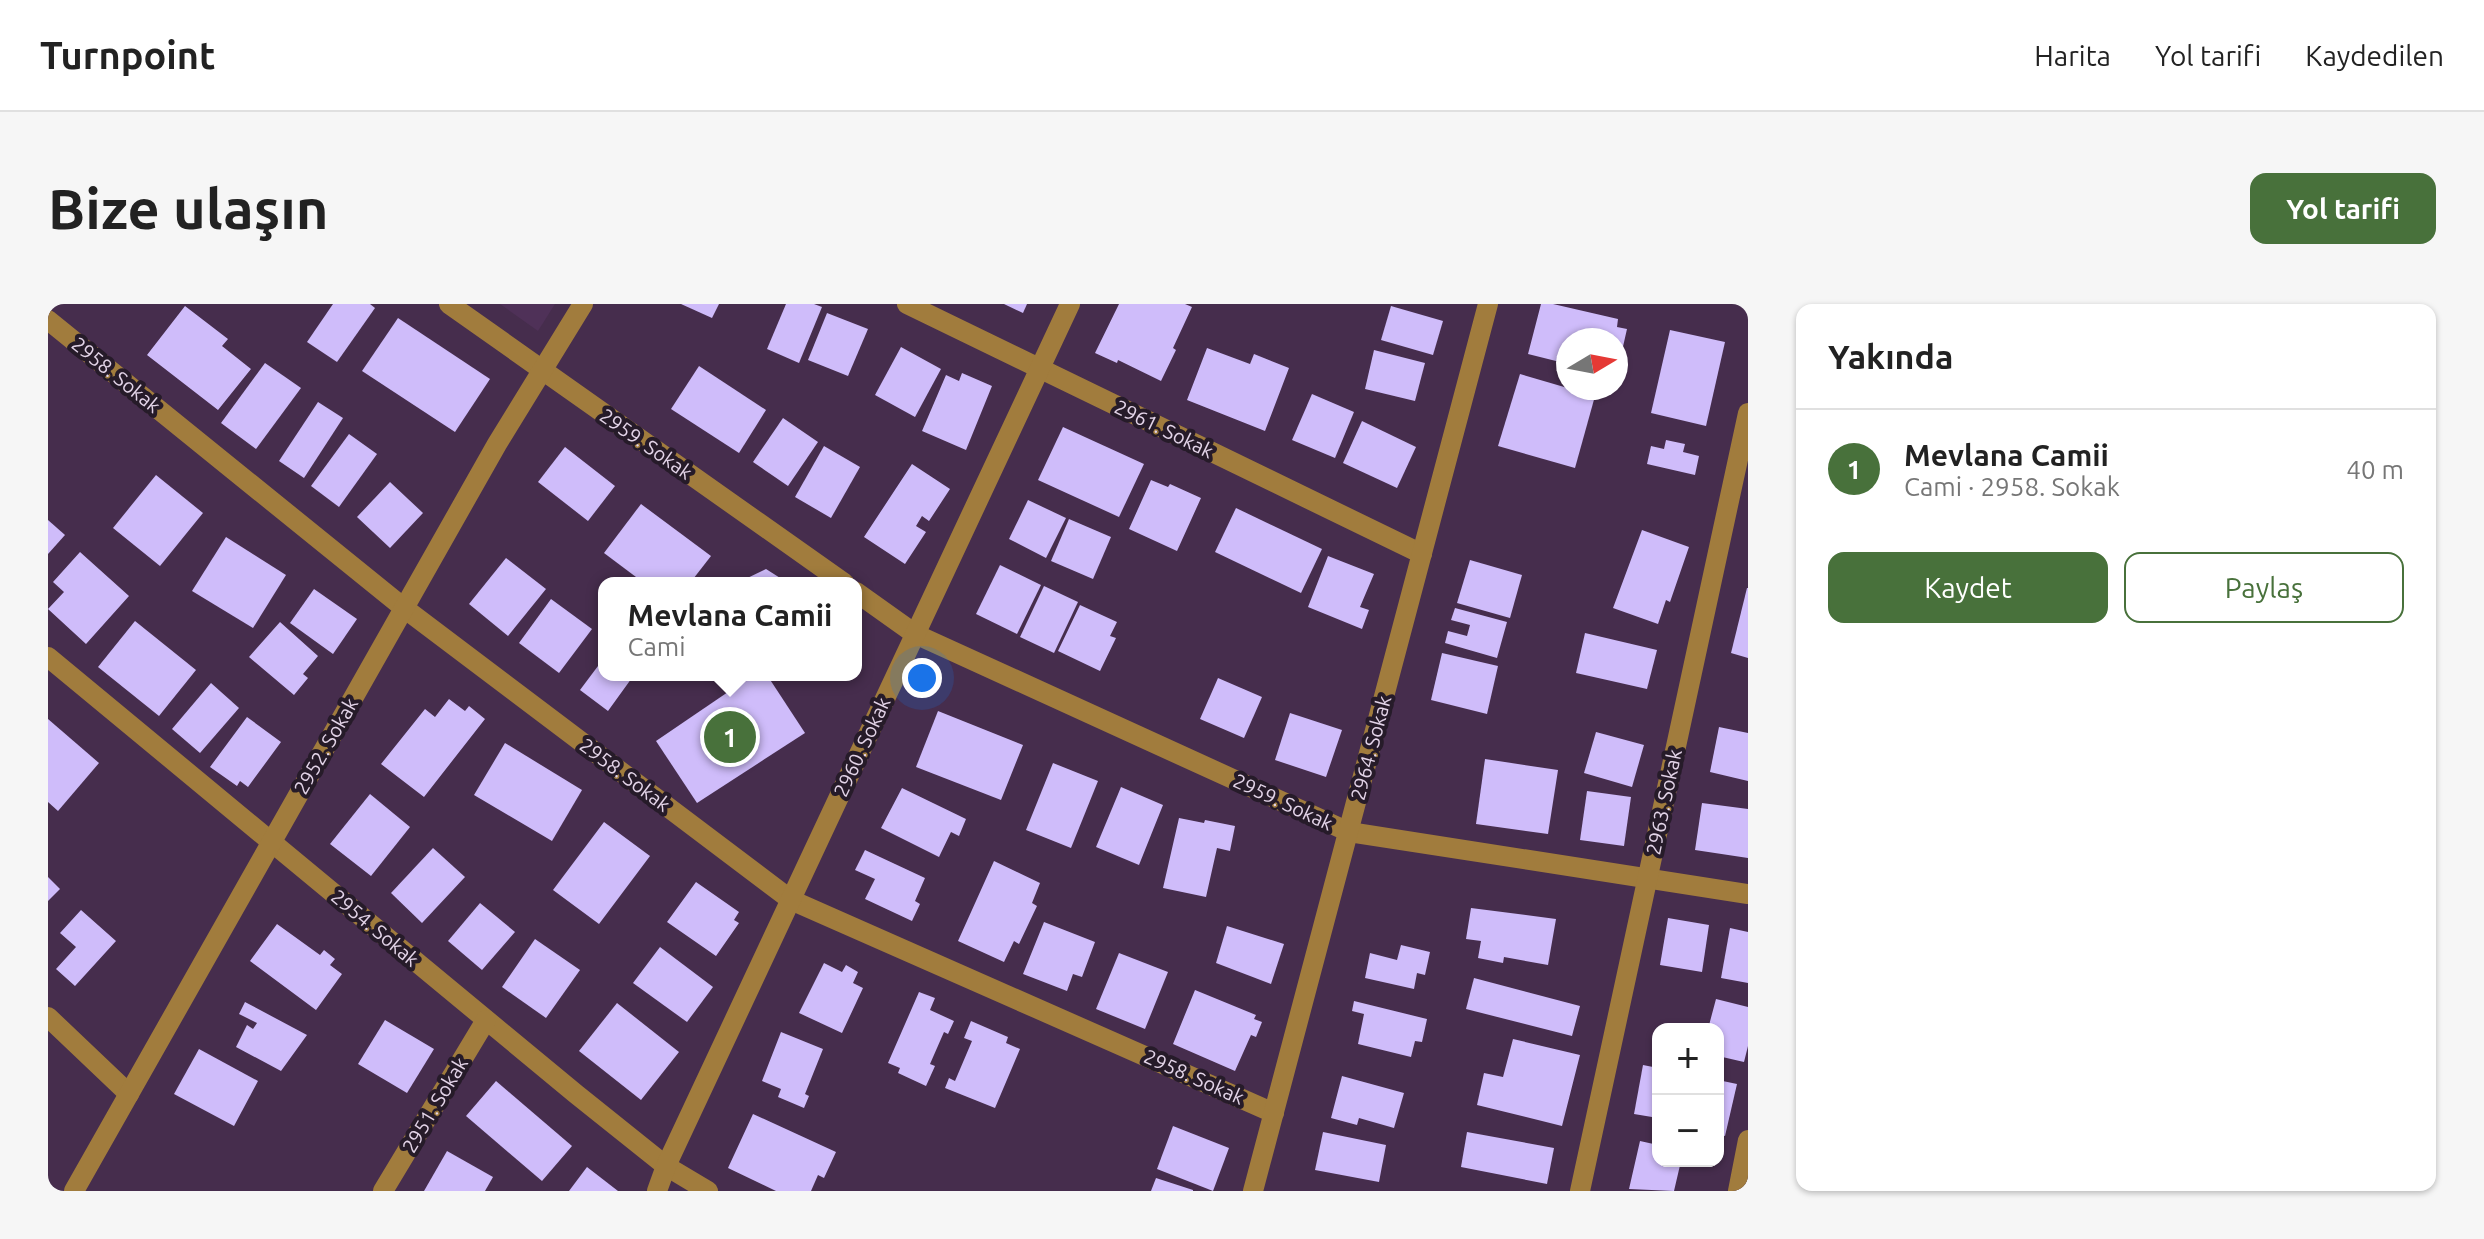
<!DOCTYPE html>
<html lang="tr">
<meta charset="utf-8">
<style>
:root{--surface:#fff;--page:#f6f6f6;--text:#222;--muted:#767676;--line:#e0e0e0;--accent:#48713b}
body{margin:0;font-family:Ubuntu,sans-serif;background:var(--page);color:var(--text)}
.controls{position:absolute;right:24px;bottom:24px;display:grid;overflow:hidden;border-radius:16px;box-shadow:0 2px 6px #0004}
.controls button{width:72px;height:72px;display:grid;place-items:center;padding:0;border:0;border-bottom:2px solid var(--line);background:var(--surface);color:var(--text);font:40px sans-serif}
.compass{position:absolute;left:1508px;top:24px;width:72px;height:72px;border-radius:50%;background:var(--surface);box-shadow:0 2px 6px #0004;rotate:80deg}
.you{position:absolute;left:874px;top:374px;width:28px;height:28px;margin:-20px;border:6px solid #fff;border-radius:50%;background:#1a73e8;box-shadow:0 0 0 12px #1a73e833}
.badge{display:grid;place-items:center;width:52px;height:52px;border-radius:50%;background:var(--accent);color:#fff;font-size:26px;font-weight:700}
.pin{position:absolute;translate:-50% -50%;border:4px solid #fff;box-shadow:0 2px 8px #0006}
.popup{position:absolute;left:550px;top:273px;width:264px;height:104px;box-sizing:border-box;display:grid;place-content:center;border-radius:16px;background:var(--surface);filter:drop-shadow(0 2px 6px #0005);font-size:26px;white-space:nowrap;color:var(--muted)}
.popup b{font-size:30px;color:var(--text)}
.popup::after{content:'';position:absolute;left:50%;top:100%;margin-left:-16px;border:16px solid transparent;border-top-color:var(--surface)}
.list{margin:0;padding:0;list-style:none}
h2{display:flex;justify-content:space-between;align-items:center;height:104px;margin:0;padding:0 32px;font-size:34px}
h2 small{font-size:26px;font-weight:400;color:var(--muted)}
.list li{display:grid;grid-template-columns:52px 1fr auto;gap:24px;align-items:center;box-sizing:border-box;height:120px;padding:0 32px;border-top:2px solid var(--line)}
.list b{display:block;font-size:30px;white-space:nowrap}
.list p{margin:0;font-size:26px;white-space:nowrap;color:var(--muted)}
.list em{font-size:26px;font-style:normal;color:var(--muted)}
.actions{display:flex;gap:16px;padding:24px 32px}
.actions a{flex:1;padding:18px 0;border:2px solid var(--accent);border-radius:16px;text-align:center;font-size:28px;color:var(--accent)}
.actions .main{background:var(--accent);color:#fff}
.map{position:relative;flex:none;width:1700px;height:887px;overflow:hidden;border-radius:16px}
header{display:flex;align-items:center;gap:48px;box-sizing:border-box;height:112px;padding:0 40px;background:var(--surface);border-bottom:2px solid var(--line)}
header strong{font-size:38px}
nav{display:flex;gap:44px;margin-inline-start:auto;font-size:28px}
.intro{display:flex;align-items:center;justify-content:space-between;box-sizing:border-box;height:192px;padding:0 48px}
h1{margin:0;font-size:56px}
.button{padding:20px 36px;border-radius:16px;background:var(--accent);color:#fff;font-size:28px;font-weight:700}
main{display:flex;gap:48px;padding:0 48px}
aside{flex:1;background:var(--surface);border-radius:16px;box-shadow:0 2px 6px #0004}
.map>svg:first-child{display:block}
</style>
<header>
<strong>Turnpoint</strong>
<nav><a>Harita</a><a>Yol tarifi</a><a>Kaydedilen</a></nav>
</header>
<div class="intro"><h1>Bize ulaşın</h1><a class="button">Yol tarifi</a></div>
<main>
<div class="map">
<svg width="1700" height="887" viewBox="0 0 1700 887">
<rect width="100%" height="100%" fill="#462d4d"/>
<path fill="#4f3158" d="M 452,0 L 507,0 L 490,27 Z"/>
<g fill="#cfbcfa">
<path d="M 285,0 L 322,0 L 327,4 L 289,58 L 259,38 Z"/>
<path d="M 633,0 L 671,0 L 664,14 Z"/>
<path d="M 738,0 L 766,0 L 774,3 L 751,59 L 719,45 Z"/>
<path d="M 956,0 L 979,0 L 975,9 Z"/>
<path d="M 1071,0 L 1137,0 L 1144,3 L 1125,44 L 1128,46 L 1113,77 L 1070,56 L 1069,59 L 1047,49 Z"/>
<path d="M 1493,0 L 1505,0 L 1570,15 L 1569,23 L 1579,25 L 1569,69 L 1568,36 L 1520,36 L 1520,60 L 1480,50 Z"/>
<path d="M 137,2 L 180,35 L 174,42 L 203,65 L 170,106 L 99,51 Z"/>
<path d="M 1343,2 L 1395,17 L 1385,51 L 1333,36 Z"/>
<path d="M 779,9 L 820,25 L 800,72 L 760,56 Z"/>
<path d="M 350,14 L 442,75 L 407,128 L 314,67 Z"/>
<path d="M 1622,26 L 1677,38 L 1658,122 L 1603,109 Z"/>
<path d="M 853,43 L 893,65 L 867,113 L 827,91 Z"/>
<path d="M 1159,44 L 1202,60 L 1206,50 L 1241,64 L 1217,127 L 1139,96 Z"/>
<path d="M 1326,46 L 1377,59 L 1367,97 L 1317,85 Z"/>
<path d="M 217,59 L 253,84 L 208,145 L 173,119 Z"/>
<path d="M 651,62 L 718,106 L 691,149 L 623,105 Z"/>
<path d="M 914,69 L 944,82 L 918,146 L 874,127 L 898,71 L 911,77 Z"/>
<path d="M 1472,70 L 1547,92 L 1527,164 L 1450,142 Z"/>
<path d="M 1264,90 L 1306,108 L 1287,154 L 1244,136 Z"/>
<path d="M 270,98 L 295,114 L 256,174 L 231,157 Z"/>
<path d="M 735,114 L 770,138 L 740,182 L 705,158 Z"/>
<path d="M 1314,117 L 1368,143 L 1349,184 L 1295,159 Z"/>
<path d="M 1015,123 L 1096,160 L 1071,213 L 990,176 Z"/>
<path d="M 301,130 L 329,150 L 291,203 L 263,182 Z"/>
<path d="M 1618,136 L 1637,140 L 1635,148 L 1651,152 L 1647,171 L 1599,160 L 1603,142 L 1616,145 Z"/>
<path d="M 776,142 L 812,163 L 783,214 L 747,193 Z"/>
<path d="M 517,143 L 567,182 L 540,217 L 490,178 Z"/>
<path d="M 864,160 L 902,185 L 881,217 L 874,212 L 868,222 L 878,228 L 857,260 L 816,233 Z"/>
<path d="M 108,171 L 155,209 L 112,262 L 65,224 Z"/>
<path d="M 1103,176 L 1120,183 L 1122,180 L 1153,194 L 1129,247 L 1081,225 Z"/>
<path d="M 342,178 L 375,209 L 342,244 L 309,213 Z"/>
<path d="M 980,196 L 1018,214 L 998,254 L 961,235 Z"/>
<path d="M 593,200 L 663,252 L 642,279 L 596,279 L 556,249 Z"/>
<path d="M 1188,204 L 1274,245 L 1253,289 L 1167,248 Z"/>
<path d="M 1021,215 L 1063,233 L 1045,275 L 1003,257 Z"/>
<path d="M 0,216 L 17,231 L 0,250 Z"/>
<path d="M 1594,226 L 1641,243 L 1622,298 L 1618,296 L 1610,320 L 1565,304 Z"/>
<path d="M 178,233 L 238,271 L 205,324 L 144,287 Z"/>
<path d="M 32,248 L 81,292 L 38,340 L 0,305 L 16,288 L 5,278 Z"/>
<path d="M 1280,252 L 1326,270 L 1312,303 L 1321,306 L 1314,325 L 1260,303 Z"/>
<path d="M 458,254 L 498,285 L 460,332 L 421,300 Z"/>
<path d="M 1422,256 L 1474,271 L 1462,314 L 1409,299 Z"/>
<path d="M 952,261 L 993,281 L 969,330 L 928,310 Z"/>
<path d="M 718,265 L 740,279 L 689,279 Z"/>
<path d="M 996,282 L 1030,298 L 1006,349 L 972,333 Z"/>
<path d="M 1699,284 L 1700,284 L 1700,354 L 1683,349 Z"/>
<path d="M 266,285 L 309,315 L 285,350 L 242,319 Z"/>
<path d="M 503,295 L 544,325 L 511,369 L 471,339 Z"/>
<path d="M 1032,301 L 1069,318 L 1062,332 L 1068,334 L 1052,367 L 1010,347 Z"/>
<path d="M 1407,304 L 1459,318 L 1449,354 L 1397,339 L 1400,327 L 1419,332 L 1422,321 L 1403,316 Z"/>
<path d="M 87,317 L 148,366 L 111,412 L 50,363 Z"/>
<path d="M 232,318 L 270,352 L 255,370 L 260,374 L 246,391 L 201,353 Z"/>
<path d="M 1537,329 L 1609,346 L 1599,385 L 1528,369 Z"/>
<path d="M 1394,349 L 1450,362 L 1439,410 L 1383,396 Z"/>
<path d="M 556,354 L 556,371 L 586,371 L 560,407 L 532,386 Z"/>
<path d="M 705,371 L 719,371 L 757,429 L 649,499 L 608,437 Z"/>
<path d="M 1170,374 L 1214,393 L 1196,434 L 1152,415 Z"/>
<path d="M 163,379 L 191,404 L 152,449 L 124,425 Z"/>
<path d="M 401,395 L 417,407 L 421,402 L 437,415 L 376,493 L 333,460 L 377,405 L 387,413 Z"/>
<path d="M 890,407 L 975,441 L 953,496 L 868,463 Z"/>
<path d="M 1242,409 L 1294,426 L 1278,473 L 1227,456 Z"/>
<path d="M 199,413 L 233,438 L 200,483 L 192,477 L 189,482 L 162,463 Z"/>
<path d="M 0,415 L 51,459 L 10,507 L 0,498 Z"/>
<path d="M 1671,423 L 1700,429 L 1700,477 L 1662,468 Z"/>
<path d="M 1548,428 L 1596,441 L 1584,483 L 1536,469 Z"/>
<path d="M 457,439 L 534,486 L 504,537 L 426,491 Z"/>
<path d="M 1437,455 L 1510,466 L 1500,530 L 1428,520 Z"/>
<path d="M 1005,459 L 1050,477 L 1023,544 L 978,526 Z"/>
<path d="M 1073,483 L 1115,501 L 1091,561 L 1048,543 Z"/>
<path d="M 854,484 L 918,515 L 911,532 L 903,528 L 891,553 L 833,524 Z"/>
<path d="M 1539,487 L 1583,493 L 1576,542 L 1532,536 Z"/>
<path d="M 322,490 L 362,523 L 323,572 L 282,540 Z"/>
<path d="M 1654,499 L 1700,505 L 1700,554 L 1647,546 Z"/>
<path d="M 1131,514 L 1156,519 L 1157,516 L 1187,522 L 1182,547 L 1169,544 L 1158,593 L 1115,584 Z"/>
<path d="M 556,518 L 602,552 L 551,620 L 505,586 Z"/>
<path d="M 385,544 L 417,573 L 374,619 L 343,589 Z"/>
<path d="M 817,546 L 877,574 L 867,597 L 872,600 L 864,617 L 817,595 L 827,575 L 807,566 Z"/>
<path d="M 946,557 L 992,579 L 984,599 L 989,602 L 971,640 L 966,637 L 956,658 L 910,637 Z"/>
<path d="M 0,573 L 12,585 L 0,597 Z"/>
<path d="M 648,578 L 691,608 L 686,616 L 691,619 L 668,652 L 619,618 Z"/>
<path d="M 432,599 L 467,628 L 434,666 L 400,637 Z"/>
<path d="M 1423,604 L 1508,615 L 1500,661 L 1456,653 L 1455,659 L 1430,654 L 1433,637 L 1418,635 Z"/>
<path d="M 33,606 L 68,637 L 27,682 L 8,665 L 28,643 L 12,629 Z"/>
<path d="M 1620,614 L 1661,621 L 1654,668 L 1612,661 Z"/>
<path d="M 996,618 L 1047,638 L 1034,673 L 1025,670 L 1019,687 L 975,670 Z"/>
<path d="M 229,620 L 272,651 L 276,646 L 287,655 L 282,661 L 294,670 L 268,706 L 202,657 Z"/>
<path d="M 1179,622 L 1236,640 L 1223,680 L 1168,659 Z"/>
<path d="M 1682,624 L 1700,628 L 1700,679 L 1673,674 Z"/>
<path d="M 487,635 L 532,666 L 498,714 L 454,683 Z"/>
<path d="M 1353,641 L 1382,648 L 1377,671 L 1369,669 L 1366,685 L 1317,674 L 1322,649 L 1349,656 Z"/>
<path d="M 612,643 L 665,683 L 639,718 L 585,679 Z"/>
<path d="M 1071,649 L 1120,668 L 1097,725 L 1048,705 Z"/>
<path d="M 776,659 L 794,668 L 798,661 L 810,668 L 805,679 L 815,684 L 794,729 L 751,709 Z"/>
<path d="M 1426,674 L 1532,702 L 1524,732 L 1418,705 Z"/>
<path d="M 1147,686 L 1208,711 L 1206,715 L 1214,718 L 1208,733 L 1203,731 L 1187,767 L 1125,740 Z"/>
<path d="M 871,688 L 887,694 L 882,706 L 906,717 L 900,730 L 896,728 L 882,760 L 887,762 L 878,782 L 850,769 L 852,764 L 840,759 Z"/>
<path d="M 1668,695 L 1700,703 L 1700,742 L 1696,758 L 1670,752 L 1670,725 L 1660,725 Z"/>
<path d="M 1306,697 L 1379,715 L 1374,738 L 1367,737 L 1363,753 L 1310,740 L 1316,710 L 1304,707 Z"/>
<path d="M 197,698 L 259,731 L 233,767 L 188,743 L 199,721 L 205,725 L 209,719 L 191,710 Z"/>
<path d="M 569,699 L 631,748 L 593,796 L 531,747 Z"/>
<path d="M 337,716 L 386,745 L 359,789 L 310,760 Z"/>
<path d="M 923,717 L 960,733 L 958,739 L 972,745 L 947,804 L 897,784 L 901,774 L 907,777 L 924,737 L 916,734 Z"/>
<path d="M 733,728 L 775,745 L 757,790 L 761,792 L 756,804 L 730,793 L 733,785 L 714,777 Z"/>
<path d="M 1465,735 L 1532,751 L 1514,822 L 1429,801 L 1436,769 L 1455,773 Z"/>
<path d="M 151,745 L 210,777 L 186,822 L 126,790 Z"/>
<path d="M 1595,761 L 1610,764 L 1610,814 L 1586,810 Z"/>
<path d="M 1294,772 L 1356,789 L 1346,824 L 1311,814 L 1309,821 L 1283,814 Z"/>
<path d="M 1670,776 L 1689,780 L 1677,832 L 1670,830 Z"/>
<path d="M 448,777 L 524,842 L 494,877 L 418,812 Z"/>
<path d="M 705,810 L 788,848 L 776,874 L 770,871 L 763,887 L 728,887 L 680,864 Z"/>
<path d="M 1125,822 L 1181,844 L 1165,887 L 1109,865 Z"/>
<path d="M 1275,828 L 1338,841 L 1331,878 L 1267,866 Z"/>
<path d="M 1419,828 L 1506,844 L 1499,880 L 1413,863 Z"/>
<path d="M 1592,837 L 1610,841 L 1610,857 L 1633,857 L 1626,887 L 1581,885 Z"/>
<path d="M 399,847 L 445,873 L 437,887 L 376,887 Z"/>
<path d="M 539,863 L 570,887 L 521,887 Z"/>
<path d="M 1108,874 L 1145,886 L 1145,887 L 1103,887 Z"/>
</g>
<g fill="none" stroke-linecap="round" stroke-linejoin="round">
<g stroke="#a17c3d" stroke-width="20">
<path d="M 401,0 L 796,279"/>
<path d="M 859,0 L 1374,250"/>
<path d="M 0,16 L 356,304 L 743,596 L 1226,809"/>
<path d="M 808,288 L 867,330 L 1301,528 L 1700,590"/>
<path d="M 0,353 L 528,790 L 618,862 L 660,887"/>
<path d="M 0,713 L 81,790"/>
<path d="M 26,887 L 449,140 L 535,0"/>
<path d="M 335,887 L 438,716"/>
<path d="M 609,887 L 618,862 L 1022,0"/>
<path d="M 1205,887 L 1440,0"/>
<path d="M 1532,887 L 1700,109"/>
<path d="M 1690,887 L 1700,836"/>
</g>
</g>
<g text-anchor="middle" stroke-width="8" stroke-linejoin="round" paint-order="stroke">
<g font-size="20" fill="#e3d4e8" stroke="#261b29">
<text transform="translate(68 71) rotate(39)" y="7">2958. Sokak</text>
<text transform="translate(1116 125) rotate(26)" y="7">2961. Sokak</text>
<text transform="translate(598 140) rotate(35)" y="7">2959. Sokak</text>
<text transform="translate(278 442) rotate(-60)" y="7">2952. Sokak</text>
<text transform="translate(814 443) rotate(-65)" y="7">2960. Sokak</text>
<text transform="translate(1323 444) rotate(-75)" y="7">2964. Sokak</text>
<text transform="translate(577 471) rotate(37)" y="7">2958. Sokak</text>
<text transform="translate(1235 498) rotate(25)" y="7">2959. Sokak</text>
<text transform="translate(1616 498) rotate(-78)" y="7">2963. Sokak</text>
<text transform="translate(327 624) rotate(40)" y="7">2954. Sokak</text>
<text transform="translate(1146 773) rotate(24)" y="7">2958. Sokak</text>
<text transform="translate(387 801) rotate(-59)" y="7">2951. Sokak</text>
</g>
</g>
</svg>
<div class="controls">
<button>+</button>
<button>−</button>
</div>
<svg class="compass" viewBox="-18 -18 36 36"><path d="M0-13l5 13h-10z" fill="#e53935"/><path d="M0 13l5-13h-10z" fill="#767676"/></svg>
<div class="you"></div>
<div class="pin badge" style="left:682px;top:433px">1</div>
<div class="popup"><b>Mevlana Camii</b>Cami</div>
</div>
<aside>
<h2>Yakında<small></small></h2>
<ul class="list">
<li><span class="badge">1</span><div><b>Mevlana Camii</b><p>Cami · 2958. Sokak</p></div><em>40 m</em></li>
</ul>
<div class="actions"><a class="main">Kaydet</a><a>Paylaş</a></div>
</aside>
</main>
